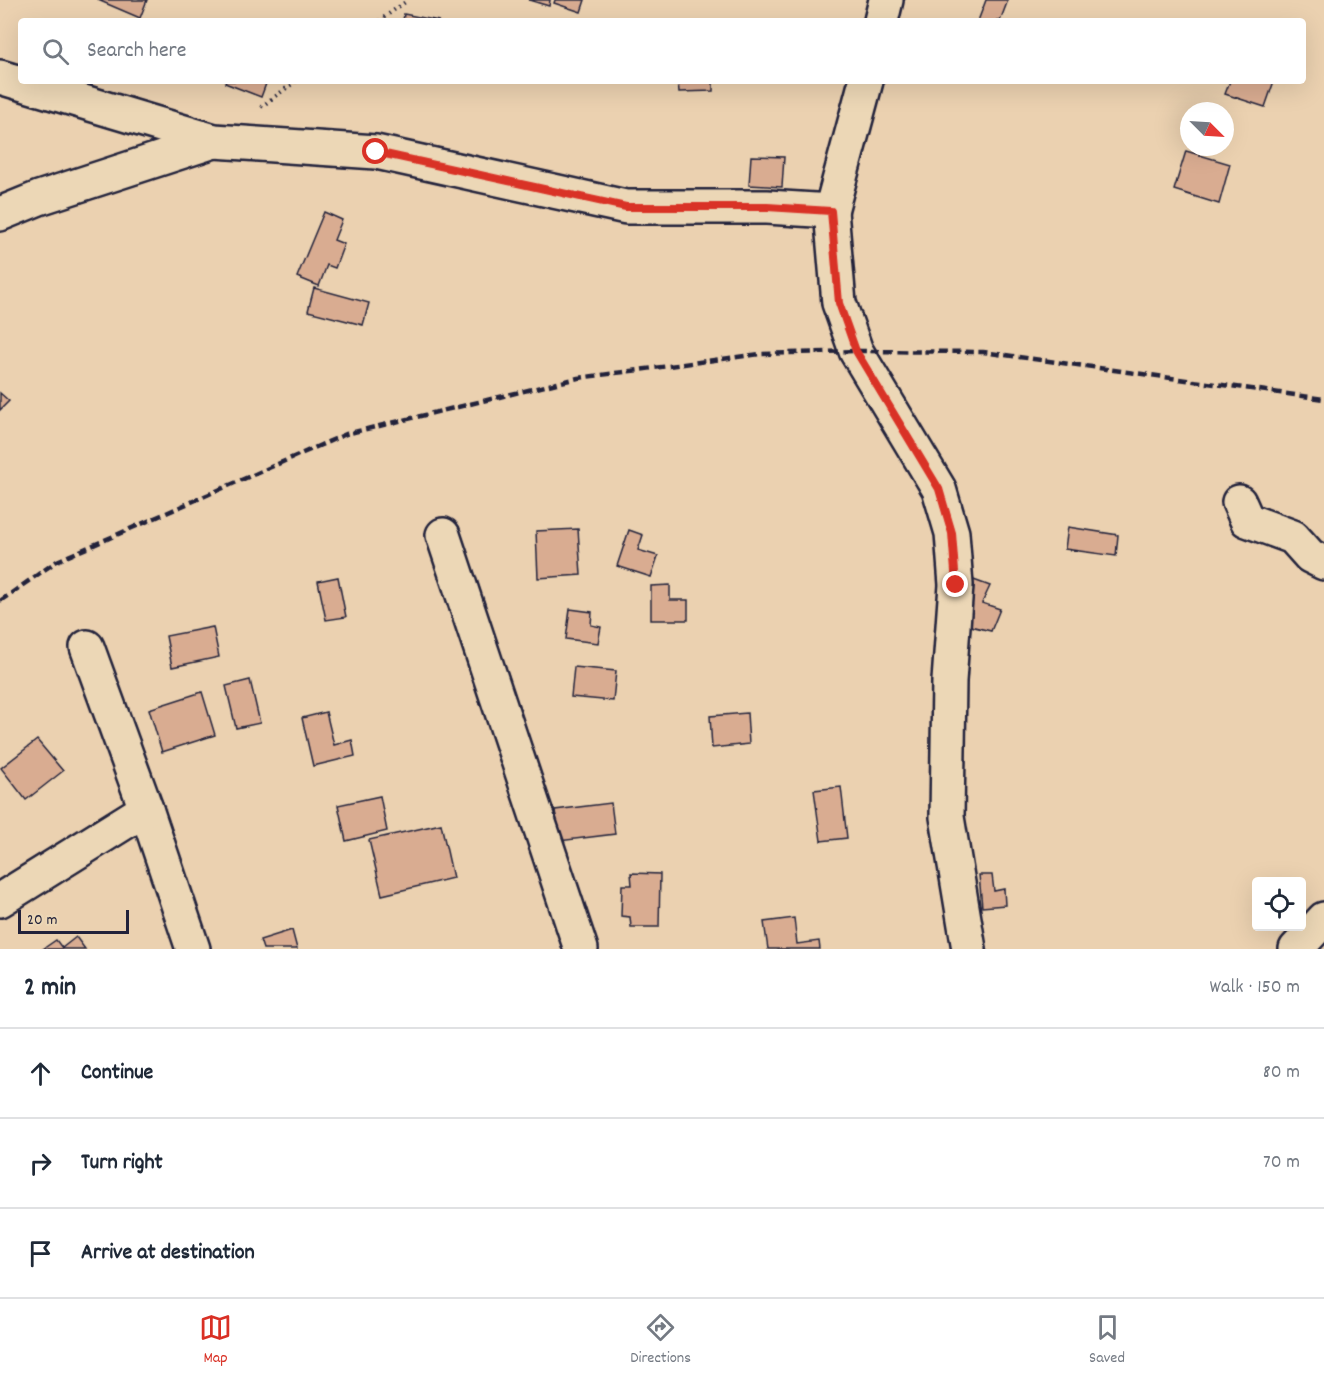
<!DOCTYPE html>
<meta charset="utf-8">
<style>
:root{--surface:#fff;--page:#f2f2f3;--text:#1f2937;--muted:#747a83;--line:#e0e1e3;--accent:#d93025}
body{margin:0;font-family:Dekko,sans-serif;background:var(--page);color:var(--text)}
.controls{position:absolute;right:18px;bottom:18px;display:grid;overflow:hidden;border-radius:6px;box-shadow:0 6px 24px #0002}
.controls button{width:54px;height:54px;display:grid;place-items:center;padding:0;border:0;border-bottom:2px solid var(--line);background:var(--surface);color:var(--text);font:30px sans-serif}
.compass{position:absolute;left:1180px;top:102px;width:54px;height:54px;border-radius:50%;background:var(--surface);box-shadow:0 6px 24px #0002;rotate:114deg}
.scale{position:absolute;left:18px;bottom:15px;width:111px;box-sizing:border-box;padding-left:6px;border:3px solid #22223b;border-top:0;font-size:16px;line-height:21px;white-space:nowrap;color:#22223b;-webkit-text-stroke:4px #ecd7b6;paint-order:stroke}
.stop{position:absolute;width:18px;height:18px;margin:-14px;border:4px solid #d93025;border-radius:50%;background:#fff}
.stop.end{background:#d93025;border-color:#fff;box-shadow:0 2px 6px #0008}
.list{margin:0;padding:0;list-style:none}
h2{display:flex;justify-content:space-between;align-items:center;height:78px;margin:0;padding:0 24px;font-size:26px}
h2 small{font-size:20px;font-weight:400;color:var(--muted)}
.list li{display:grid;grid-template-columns:39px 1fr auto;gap:18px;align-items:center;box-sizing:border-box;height:90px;padding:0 24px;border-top:2px solid var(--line)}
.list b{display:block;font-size:22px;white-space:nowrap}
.list em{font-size:20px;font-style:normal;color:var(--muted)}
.icon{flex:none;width:33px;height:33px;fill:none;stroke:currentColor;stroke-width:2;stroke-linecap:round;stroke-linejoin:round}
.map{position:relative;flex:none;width:1324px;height:949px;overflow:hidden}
.search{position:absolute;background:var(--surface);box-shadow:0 6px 24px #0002;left:18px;right:18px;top:18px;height:66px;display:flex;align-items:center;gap:15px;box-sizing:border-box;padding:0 21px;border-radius:6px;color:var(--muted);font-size:22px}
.sheet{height:348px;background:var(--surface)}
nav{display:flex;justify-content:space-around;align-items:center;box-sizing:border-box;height:84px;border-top:2px solid var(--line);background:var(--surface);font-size:16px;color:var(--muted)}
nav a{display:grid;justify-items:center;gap:3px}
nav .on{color:var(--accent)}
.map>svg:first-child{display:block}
</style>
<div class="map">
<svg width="1324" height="949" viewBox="0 0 1324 949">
<rect width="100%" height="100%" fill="#ebd1b0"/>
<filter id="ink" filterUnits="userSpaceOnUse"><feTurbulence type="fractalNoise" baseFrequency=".0167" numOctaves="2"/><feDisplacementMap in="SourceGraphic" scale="12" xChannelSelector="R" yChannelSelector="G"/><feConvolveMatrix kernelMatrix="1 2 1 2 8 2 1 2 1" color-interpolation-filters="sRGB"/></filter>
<g filter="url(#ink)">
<g fill="#d9ac91" stroke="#22223b" stroke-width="1.5">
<path d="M 98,0 L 147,0 L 140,18 Z"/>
<path d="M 529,0 L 550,0 L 549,6 Z"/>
<path d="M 555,0 L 585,0 L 581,12 L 554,3 Z"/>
<path d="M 986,0 L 1008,0 L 1000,21 L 978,21 Z"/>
<path d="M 404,14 L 439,21 L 403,21 Z"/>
<path d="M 226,81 L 267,81 L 261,97 L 225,83 Z"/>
<path d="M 678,81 L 713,81 L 713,91 L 679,92 Z"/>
<path d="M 1230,81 L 1274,81 L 1265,107 L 1225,94 Z"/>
<path d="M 1186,151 L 1230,164 L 1219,204 L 1174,190 Z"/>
<path d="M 751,156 L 784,157 L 782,187 L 749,185 Z"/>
<path d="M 324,212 L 342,220 L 334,240 L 344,244 L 335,268 L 327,265 L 319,286 L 297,277 Z"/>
<path d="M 314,288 L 369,303 L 363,325 L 308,311 Z"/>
<path d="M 0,393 L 9,401 L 0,410 Z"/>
<path d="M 1068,527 L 1118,535 L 1116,556 L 1065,549 Z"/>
<path d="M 578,529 L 581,575 L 538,578 L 536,531 Z"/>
<path d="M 629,530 L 643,535 L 638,550 L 658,556 L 651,577 L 617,566 Z"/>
<path d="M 338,577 L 346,617 L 326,620 L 318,581 Z"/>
<path d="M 971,579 L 990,586 L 982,603 L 1000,609 L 991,631 L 954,622 Z"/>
<path d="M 670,585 L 670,600 L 688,600 L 688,620 L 651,620 L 651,586 Z"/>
<path d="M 570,609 L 592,612 L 591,625 L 601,627 L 598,643 L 566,639 Z"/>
<path d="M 213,627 L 219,657 L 172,667 L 166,636 Z"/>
<path d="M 574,667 L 616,671 L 613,701 L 571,697 Z"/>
<path d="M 250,680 L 260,723 L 236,728 L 226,686 Z"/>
<path d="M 202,692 L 215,735 L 162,752 L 149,709 Z"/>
<path d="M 326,712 L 334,745 L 352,740 L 355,756 L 313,766 L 302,718 Z"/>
<path d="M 747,713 L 749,744 L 712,748 L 710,716 Z"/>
<path d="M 37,740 L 63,771 L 26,800 L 1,768 Z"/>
<path d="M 841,787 L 847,838 L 821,841 L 814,790 Z"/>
<path d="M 380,796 L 387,831 L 346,841 L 338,805 Z"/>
<path d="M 611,803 L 615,834 L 559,841 L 555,810 Z"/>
<path d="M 441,824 L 453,878 L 382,895 L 369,840 Z"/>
<path d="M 631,873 L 660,874 L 659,927 L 631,927 L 630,917 L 621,916 L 622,885 L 632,885 Z"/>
<path d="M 979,875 L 992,875 L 994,891 L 1004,889 L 1005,905 L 982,907 Z"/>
<path d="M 794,918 L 797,944 L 819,941 L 820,949 L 768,949 L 764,922 Z"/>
<path d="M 292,930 L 297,949 L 263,949 L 260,940 Z"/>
<path d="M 76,937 L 85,949 L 43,949 L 56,940 L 62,948 Z"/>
</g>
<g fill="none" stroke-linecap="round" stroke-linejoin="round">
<defs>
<g id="minor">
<path d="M 881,21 L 886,0"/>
<path d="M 0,77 L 214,141 L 376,152 L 626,207 L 767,207 L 831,211 L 866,81"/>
<path d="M 831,211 L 839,303 L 856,351 L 939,489 L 952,533 L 956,585 L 949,681 L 947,817 L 969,949"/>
<path d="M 0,214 L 39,198 L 214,141"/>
<path d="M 1239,502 L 1247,520 L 1293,537 L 1310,556 L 1324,563"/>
<path d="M 443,535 L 581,949"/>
<path d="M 87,647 L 146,809 L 193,949"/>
<path d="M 0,900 L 146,809"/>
<path d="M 1296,949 L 1324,919"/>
</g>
</defs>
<use href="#minor" stroke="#22223b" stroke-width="38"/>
<g stroke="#22223b" stroke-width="4" stroke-dasharray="1.5 4.5" stroke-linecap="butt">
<path d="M 379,21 L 408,0"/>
<path d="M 261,107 L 296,81"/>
</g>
<use href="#minor" stroke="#ecd7b6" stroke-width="33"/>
<path stroke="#22223b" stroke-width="4.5" stroke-dasharray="9 4.5" stroke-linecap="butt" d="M 0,601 L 57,561 L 346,434 L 578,378 L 760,354 L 856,351 L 983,352 L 1324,399"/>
</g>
</g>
<g fill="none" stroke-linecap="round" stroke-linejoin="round" filter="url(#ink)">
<path stroke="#d93025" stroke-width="8" d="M 376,152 L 626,207 L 767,207 L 831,211 L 839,303 L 856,351 L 939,489 L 952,533 L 956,585"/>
</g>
</svg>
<div class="controls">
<button><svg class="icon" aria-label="locate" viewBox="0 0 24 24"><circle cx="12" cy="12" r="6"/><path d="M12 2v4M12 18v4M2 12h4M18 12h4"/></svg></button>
</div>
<svg class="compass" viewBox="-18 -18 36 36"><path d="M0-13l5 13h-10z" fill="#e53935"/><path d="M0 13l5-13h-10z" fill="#747a83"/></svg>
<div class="scale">20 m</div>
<div class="stop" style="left:376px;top:152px"></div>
<div class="stop end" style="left:956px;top:585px"></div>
<div class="search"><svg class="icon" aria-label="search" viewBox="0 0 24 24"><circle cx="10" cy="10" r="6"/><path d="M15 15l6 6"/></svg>Search here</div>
</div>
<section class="sheet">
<h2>2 min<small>Walk · 150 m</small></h2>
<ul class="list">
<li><svg class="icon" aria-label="ahead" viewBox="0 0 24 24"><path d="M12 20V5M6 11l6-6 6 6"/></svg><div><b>Continue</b></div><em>80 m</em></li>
<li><svg class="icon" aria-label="right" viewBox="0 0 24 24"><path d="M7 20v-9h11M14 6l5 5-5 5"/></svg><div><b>Turn right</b></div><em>70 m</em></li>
<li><svg class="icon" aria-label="arrive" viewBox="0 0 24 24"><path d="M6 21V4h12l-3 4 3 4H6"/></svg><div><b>Arrive at destination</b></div></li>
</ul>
</section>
<nav>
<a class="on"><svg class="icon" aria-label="map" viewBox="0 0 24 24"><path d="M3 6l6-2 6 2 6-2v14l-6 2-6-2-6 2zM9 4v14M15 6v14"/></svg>Map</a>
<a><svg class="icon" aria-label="directions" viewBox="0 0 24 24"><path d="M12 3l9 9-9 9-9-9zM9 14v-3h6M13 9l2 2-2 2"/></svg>Directions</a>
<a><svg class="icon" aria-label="saved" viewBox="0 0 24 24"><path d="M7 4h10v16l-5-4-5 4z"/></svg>Saved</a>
</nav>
